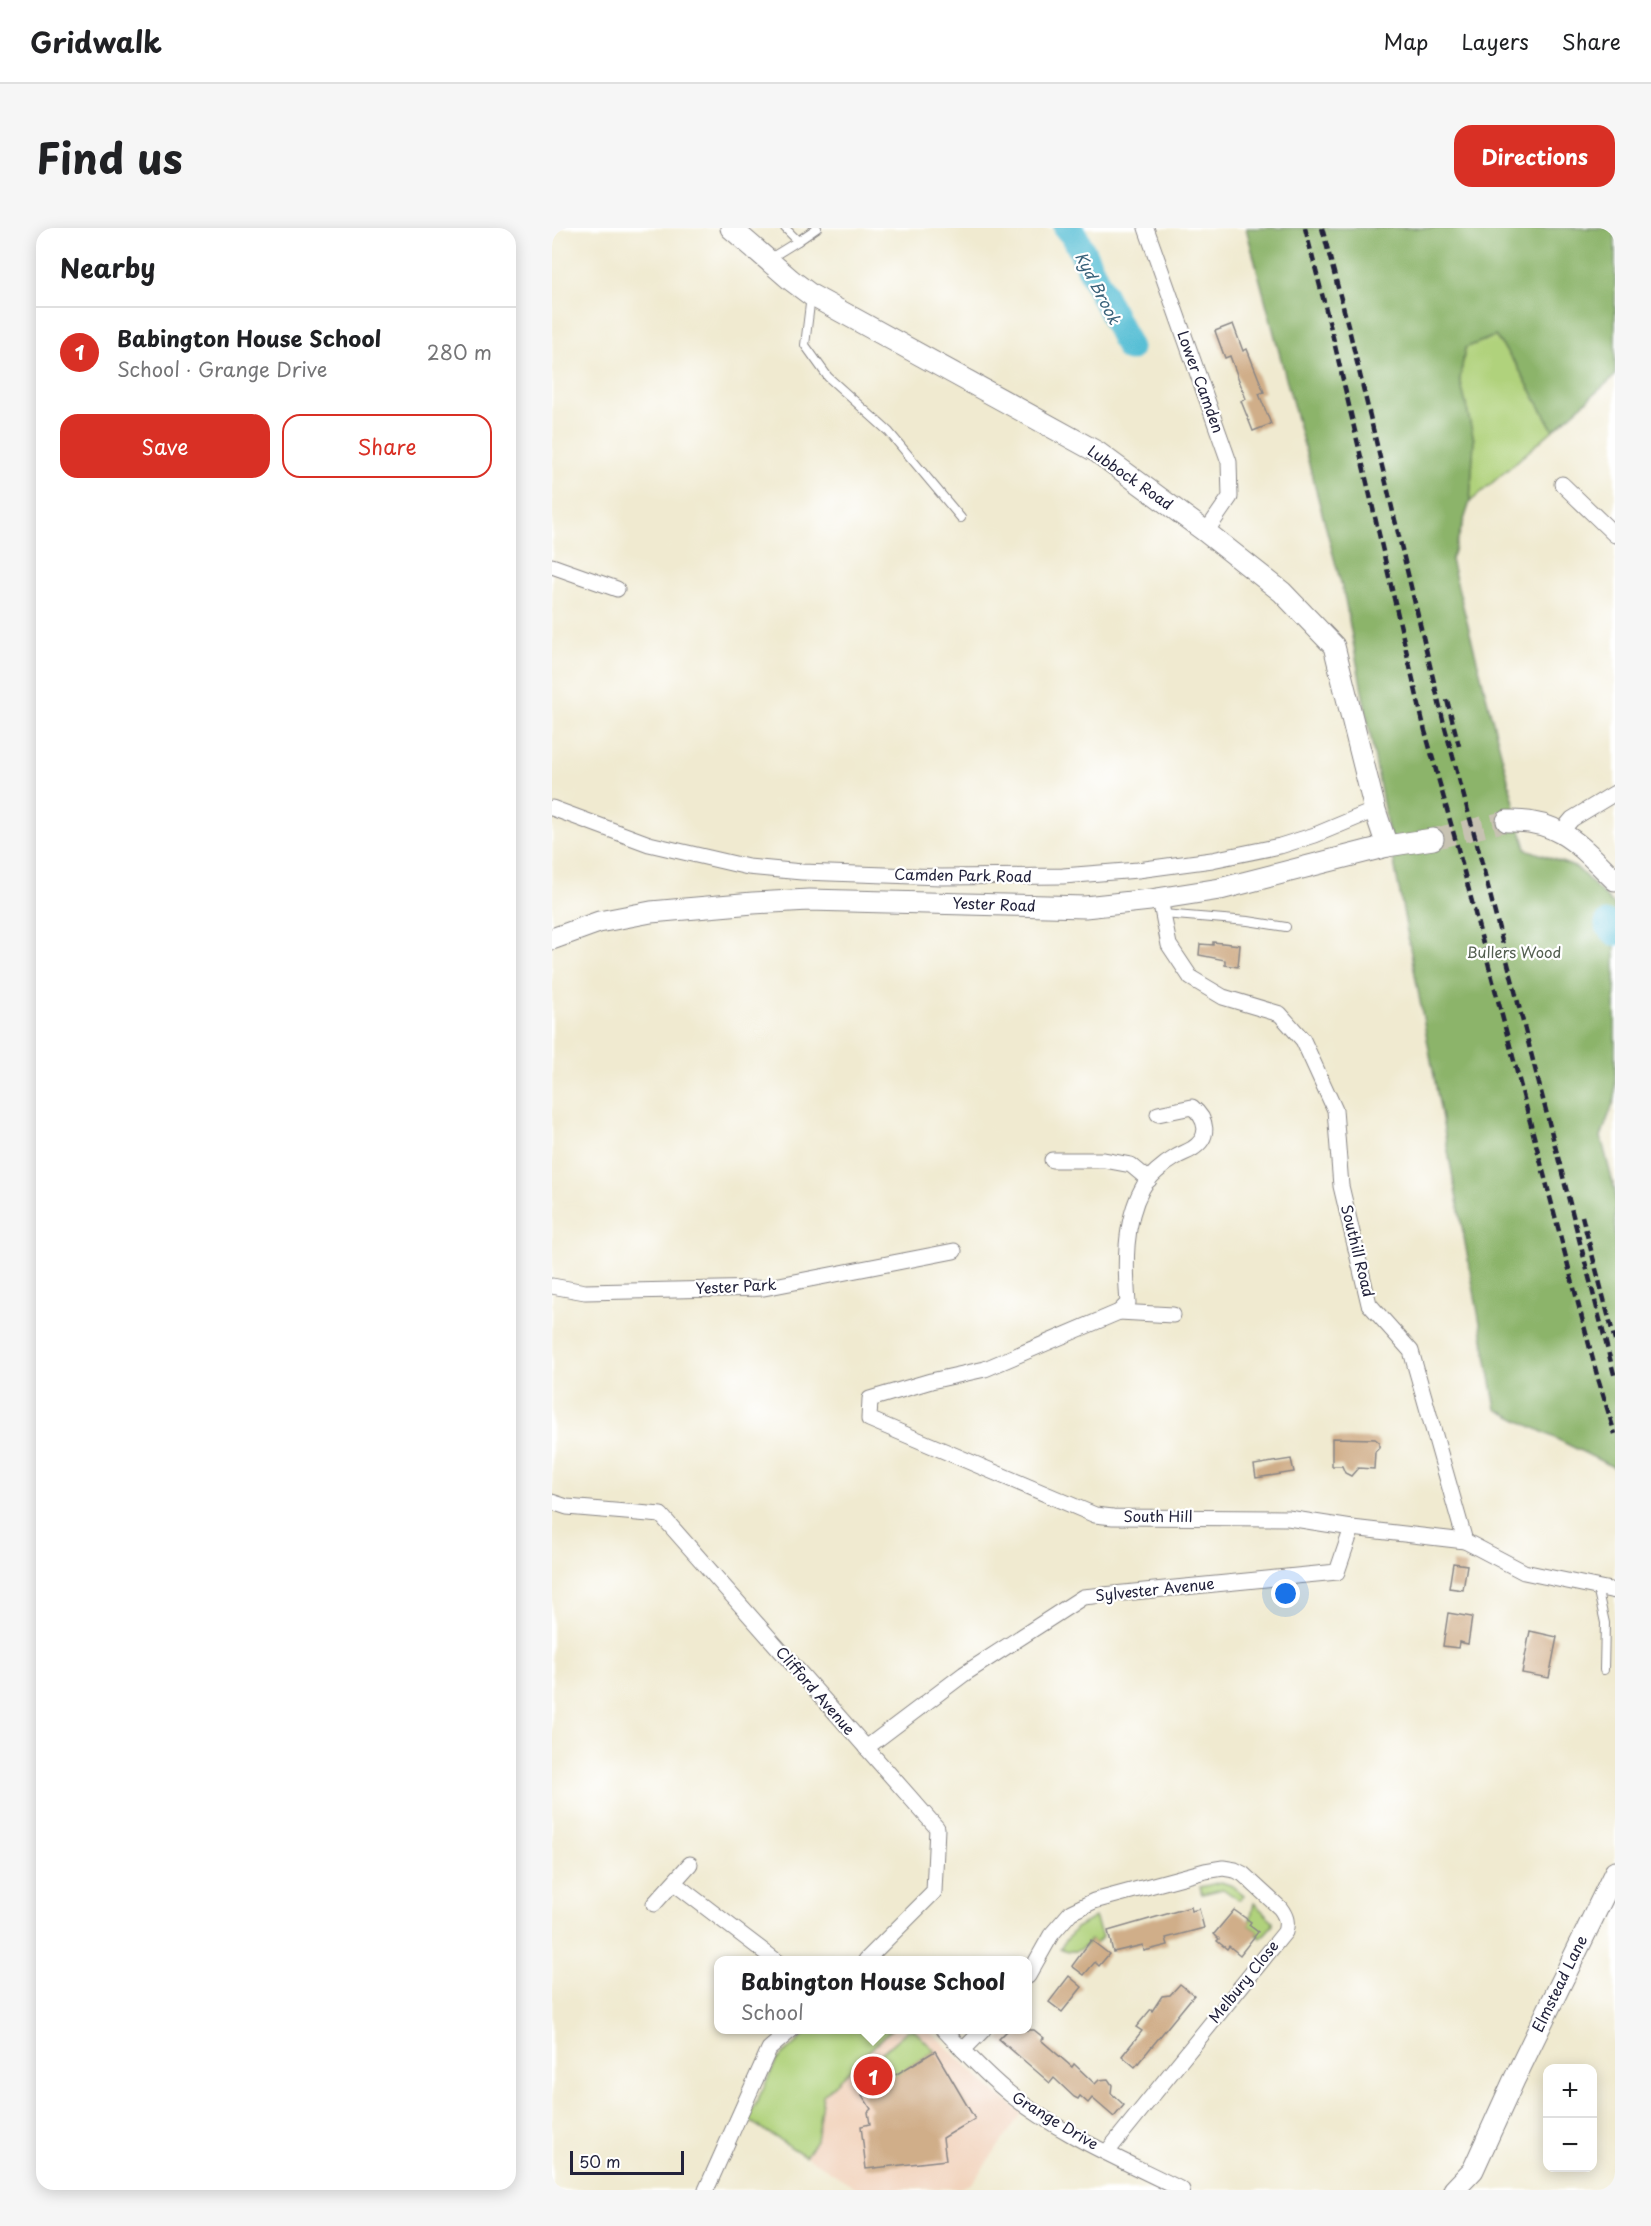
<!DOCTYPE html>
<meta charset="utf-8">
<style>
:root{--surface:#fff;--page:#f6f6f6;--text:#202124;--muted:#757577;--line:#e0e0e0;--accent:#d93025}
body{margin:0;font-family:"Playpen Sans",sans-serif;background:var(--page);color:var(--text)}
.controls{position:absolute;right:18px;bottom:18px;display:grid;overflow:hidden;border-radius:12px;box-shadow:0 3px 15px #0003}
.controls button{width:54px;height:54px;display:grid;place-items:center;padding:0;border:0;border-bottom:2px solid var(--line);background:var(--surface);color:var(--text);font:30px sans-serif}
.scale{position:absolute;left:18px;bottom:15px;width:114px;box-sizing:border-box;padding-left:6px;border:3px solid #22223b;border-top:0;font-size:16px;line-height:21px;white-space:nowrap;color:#22223b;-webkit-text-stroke:4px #fff;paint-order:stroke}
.you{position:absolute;left:734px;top:1366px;width:21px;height:21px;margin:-15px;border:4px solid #fff;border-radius:50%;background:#1a73e8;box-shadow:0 0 0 9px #1a73e833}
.badge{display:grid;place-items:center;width:39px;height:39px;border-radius:50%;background:var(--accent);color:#fff;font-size:20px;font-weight:700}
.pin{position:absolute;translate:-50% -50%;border:3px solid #fff;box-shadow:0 2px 6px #0006}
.popup{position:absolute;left:162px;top:1728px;width:318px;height:78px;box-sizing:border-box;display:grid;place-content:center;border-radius:12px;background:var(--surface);filter:drop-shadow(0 2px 4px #0005);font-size:20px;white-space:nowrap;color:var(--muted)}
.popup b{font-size:22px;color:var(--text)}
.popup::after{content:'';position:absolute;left:50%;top:100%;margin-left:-12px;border:12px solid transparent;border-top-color:var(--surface)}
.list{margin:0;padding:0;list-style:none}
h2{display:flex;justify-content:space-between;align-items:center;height:78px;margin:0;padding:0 24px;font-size:26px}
h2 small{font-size:20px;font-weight:400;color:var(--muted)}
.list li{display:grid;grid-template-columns:39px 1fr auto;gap:18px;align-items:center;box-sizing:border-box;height:90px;padding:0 24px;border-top:2px solid var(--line)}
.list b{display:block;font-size:22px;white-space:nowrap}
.list p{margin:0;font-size:20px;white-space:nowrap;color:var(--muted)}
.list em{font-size:20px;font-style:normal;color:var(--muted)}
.actions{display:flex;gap:12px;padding:18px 24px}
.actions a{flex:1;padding:14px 0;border:2px solid var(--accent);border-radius:18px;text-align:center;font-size:21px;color:var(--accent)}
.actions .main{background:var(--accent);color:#fff}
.map{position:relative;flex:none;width:1063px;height:1962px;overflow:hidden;border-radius:18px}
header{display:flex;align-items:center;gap:36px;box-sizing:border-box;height:84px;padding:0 30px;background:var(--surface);border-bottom:2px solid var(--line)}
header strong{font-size:28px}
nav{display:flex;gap:33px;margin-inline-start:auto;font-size:21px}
.intro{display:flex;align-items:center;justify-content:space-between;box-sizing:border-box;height:144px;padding:0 36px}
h1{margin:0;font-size:42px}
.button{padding:15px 27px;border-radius:18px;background:var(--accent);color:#fff;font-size:21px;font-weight:700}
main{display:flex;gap:36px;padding:0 36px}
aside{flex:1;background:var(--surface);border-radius:18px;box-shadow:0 3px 15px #0003}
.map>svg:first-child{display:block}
</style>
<header>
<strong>Gridwalk</strong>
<nav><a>Map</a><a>Layers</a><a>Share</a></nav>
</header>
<div class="intro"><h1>Find us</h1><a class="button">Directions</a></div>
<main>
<aside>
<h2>Nearby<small></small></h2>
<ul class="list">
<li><span class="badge">1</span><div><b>Babington House School</b><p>School · Grange Drive</p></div><em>280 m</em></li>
</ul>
<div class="actions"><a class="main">Save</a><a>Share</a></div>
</aside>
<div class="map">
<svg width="1063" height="1962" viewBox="0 0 1063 1962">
<rect width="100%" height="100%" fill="#fff"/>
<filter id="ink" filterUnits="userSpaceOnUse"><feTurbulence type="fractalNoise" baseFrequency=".0167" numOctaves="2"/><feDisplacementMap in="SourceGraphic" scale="12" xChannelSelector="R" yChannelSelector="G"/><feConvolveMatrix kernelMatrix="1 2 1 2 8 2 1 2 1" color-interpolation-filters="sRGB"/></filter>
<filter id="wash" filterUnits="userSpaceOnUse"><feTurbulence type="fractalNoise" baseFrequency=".008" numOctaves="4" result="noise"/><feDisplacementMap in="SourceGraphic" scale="24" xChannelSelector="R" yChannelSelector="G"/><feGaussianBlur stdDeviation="1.35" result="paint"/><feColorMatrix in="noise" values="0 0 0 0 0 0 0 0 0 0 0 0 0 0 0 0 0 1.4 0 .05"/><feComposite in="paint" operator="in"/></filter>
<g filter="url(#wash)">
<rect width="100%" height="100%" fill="#f0ead0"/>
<path fill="#f2d4be" d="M 258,1802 L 377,1802 L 442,1864 L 470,1885 L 420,1955 L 408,1960 L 308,1962 L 196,1892 L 225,1832 Z"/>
<g fill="#b0d27b" stroke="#697a5b" stroke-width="1.5">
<path d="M 943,108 L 964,136 L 1001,202 L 918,274 L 922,212 L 908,151 L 913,120 Z"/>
<path d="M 669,1654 L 681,1658 L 692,1667 L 687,1672 L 671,1661 L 650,1666 L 648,1659 Z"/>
<path d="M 702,1675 L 721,1693 L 721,1697 L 709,1710 L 704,1707 L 706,1704 L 697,1697 Z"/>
<path d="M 543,1689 L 550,1709 L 544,1716 L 538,1712 C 529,1724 522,1726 508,1720 L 524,1700 Z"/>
<path d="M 258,1802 L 339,1802 L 271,1867 L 264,1912 L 253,1928 L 196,1892 L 225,1832 Z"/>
<path d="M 356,1802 L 362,1802 L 383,1823 L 331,1855 L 319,1834 Z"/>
</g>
<path fill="#8cb46b" stroke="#576b53" stroke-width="1.5" d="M 694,0 L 1063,0 L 1063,148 L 1001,202 L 964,136 L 943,108 L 913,120 L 908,151 L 922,212 L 918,274 L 899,332 L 974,621 L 1025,640 L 1063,678 L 1063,870 L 1049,909 L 1063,963 L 1063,1240 L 944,1181 L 793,371 Z"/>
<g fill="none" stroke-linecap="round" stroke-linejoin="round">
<g stroke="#58bfd5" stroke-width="27">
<path d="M 515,0 L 523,9 L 577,120"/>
<path d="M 1056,696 L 1063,704"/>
</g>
</g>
<g id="blocks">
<g fill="#d0ae89">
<path d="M 681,96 L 691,123 L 695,121 L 712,164 L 707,166 L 719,196 L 701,203 L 689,173 L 694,171 L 678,128 L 673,130 L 663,103 Z"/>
<path d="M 661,714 L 688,717 L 686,739 L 673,737 L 673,732 L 647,727 L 648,716 L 661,717 Z"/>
<path d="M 780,1210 L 823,1211 L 827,1214 L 827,1220 L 823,1224 L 822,1241 L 806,1240 L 799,1248 L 793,1245 L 790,1238 L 780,1238 Z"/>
<path d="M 739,1231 L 742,1244 L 704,1250 L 702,1237 Z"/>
<path d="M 901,1335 L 915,1337 L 911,1362 L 897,1360 Z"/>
<path d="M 896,1385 L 920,1389 L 916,1416 L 907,1414 L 906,1420 L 891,1418 Z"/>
<path d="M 978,1403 L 1005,1409 L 997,1450 L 970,1445 Z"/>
<path d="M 639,1679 L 640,1683 L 647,1681 L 652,1700 L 614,1710 L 616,1717 L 592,1723 L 591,1717 L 561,1724 L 556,1703 Z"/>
<path d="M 682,1682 L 699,1694 L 697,1697 L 706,1704 L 688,1727 L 677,1718 L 675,1721 L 665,1713 L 667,1711 L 662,1706 Z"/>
<path d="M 539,1712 L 557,1726 L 547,1738 L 543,1734 L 532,1747 L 520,1738 Z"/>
<path d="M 517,1748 L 530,1759 L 510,1784 L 497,1774 Z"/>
<path d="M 628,1756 L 642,1767 L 583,1839 L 570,1828 L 590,1803 L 584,1799 L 599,1781 L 600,1783 L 610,1768 L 618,1767 Z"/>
<path d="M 456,1802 L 482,1802 L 492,1810 L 489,1812 L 520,1839 L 522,1836 L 543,1856 L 547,1852 L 556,1851 L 560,1857 L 559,1865 L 572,1877 L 562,1889 L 540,1870 L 536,1875 L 528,1868 L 526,1871 L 522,1869 L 502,1850 L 498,1855 L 447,1811 Z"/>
<path d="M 383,1823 L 423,1891 L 391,1910 L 394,1932 L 314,1941 L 309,1898 L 318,1896 L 316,1884 L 319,1881 L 310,1867 Z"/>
</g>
</g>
</g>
<g filter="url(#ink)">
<use href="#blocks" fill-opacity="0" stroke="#898686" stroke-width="1.5"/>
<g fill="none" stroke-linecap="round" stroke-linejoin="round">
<path stroke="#c7c2b2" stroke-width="21" stroke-dasharray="21 10" stroke-linecap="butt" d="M 881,611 L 955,593"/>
<defs>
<g id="lane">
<path d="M 233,0 L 246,13 L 265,0"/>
<path d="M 217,31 L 246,13"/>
<path d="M 259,68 L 253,117 L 276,149 L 337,204 L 409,290"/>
<path d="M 611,686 L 696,693 L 734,699"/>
<path d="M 1045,1359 L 1053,1395 L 1052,1442"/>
</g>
<g id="street">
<path d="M 594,0 L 677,234 L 678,269 L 654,304"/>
<path d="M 1010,256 L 1063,307"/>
<path d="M 0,338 L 65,361"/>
<path d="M 0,580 L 97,616 L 196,639 L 250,644 L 389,649 L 511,648 L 586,642 L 660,632 L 728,618 L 763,607 L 823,582"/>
<path d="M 1009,604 L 1020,591 L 1063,565"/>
<path d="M 608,671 L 617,717 L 639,750 L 671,769 L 728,786 L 751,812 L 783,882 L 789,958 L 817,1076 L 859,1123 L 913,1313 L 972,1344 L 1063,1363"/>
<path d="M 606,886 L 640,879 C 655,891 659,909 640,921 C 635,924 629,926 624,929 C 612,936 596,949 590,961 C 572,994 573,1038 576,1075 L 567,1084 L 433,1141 L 379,1153 L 318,1171 L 317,1191 L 543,1287 L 561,1289 L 736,1290 L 800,1300 L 913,1313"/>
<path d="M 500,932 L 552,932 L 579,937 L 597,952"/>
<path d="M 0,1058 L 33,1064 L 212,1060 L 402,1023"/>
<path d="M 567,1084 L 621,1087"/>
<path d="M 0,1274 L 15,1279 L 109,1287 L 385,1600 L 382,1664 L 314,1732"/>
<path d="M 314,1520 L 412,1446 L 531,1369 L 785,1344 L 800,1300"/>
<path d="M 122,1655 L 223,1732"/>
<path d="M 102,1676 L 138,1636"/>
<path d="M 476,1748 L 499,1707 L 519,1684 L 542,1673 L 653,1643 L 671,1640 L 683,1642 L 691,1646 L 728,1680 C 734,1688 736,1694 733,1704 L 555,1924"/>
<path d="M 392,1802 C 413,1824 434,1847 458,1866 C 507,1906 573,1933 630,1962"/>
<path d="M 411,1822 L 431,1802"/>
<path d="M 154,1962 L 217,1821 L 239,1802"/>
</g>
<g id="secondary">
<path d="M 179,0 L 239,52 L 259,67 L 545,224 L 654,304 L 730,364 L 782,418 L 823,582 L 835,618"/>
<path d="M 955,593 C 1008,591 1028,618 1063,652"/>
<path d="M 0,711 L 47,694 L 99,684 L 201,675 L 257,672 L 533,679 L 598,672 L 668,661 L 835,618 L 881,611"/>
<path d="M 902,1962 L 921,1942 L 962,1852 L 1063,1644"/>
</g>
</defs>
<use href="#lane" stroke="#898686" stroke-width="10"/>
<use href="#street" stroke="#898686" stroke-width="17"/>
<use href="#secondary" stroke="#898686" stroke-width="23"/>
<use href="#lane" stroke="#fff" stroke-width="8"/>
<use href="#street" stroke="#fff" stroke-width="15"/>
<use href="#secondary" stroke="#fff" stroke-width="21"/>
<g stroke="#22223b" stroke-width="4.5" stroke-dasharray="9 4.5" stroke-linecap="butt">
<path d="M 753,0 L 780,105 L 873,503 L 906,621 L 1045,1147 L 1063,1206"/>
<path d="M 770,0 L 797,101 L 893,500 L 925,616 L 1063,1150"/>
<path d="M 895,472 L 907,518"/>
<path d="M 1030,988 L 1063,1113"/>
</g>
</g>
</g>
<g text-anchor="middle" stroke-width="4.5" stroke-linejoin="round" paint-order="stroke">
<g font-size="15" fill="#22223b" stroke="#fff">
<text transform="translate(648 154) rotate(70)" y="5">Lower Camden</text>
<text transform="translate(578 250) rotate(35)" y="5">Lubbock Road</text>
<text transform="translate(411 648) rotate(1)" y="5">Camden Park Road</text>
<text transform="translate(442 677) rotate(2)" y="5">Yester Road</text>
<text transform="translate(805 1023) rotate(76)" y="5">Southill Road</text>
<text transform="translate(184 1059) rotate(-3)" y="5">Yester Park</text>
<text x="606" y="1294">South Hill</text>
<text transform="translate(603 1362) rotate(-6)" y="5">Sylvester Avenue</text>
<text transform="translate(263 1463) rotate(49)" y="5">Clifford Avenue</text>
<text transform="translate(692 1754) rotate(-51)" y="5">Melbury Close</text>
<text transform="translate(1008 1756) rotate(-64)" y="5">Elmstead Lane</text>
<text transform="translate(503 1893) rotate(31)" y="5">Grange Drive</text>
</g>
<g font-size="15" fill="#546051" stroke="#fff">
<text x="962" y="730">Bullers Wood</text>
</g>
<g font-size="16" font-style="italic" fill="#386179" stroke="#fff">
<text transform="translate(546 60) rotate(63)" y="6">Kyd Brook</text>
</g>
</g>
</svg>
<div class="controls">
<button>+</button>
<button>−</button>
</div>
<div class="scale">50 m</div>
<div class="you"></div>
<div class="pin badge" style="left:321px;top:1848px">1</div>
<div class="popup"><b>Babington House School</b>School</div>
</div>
</main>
